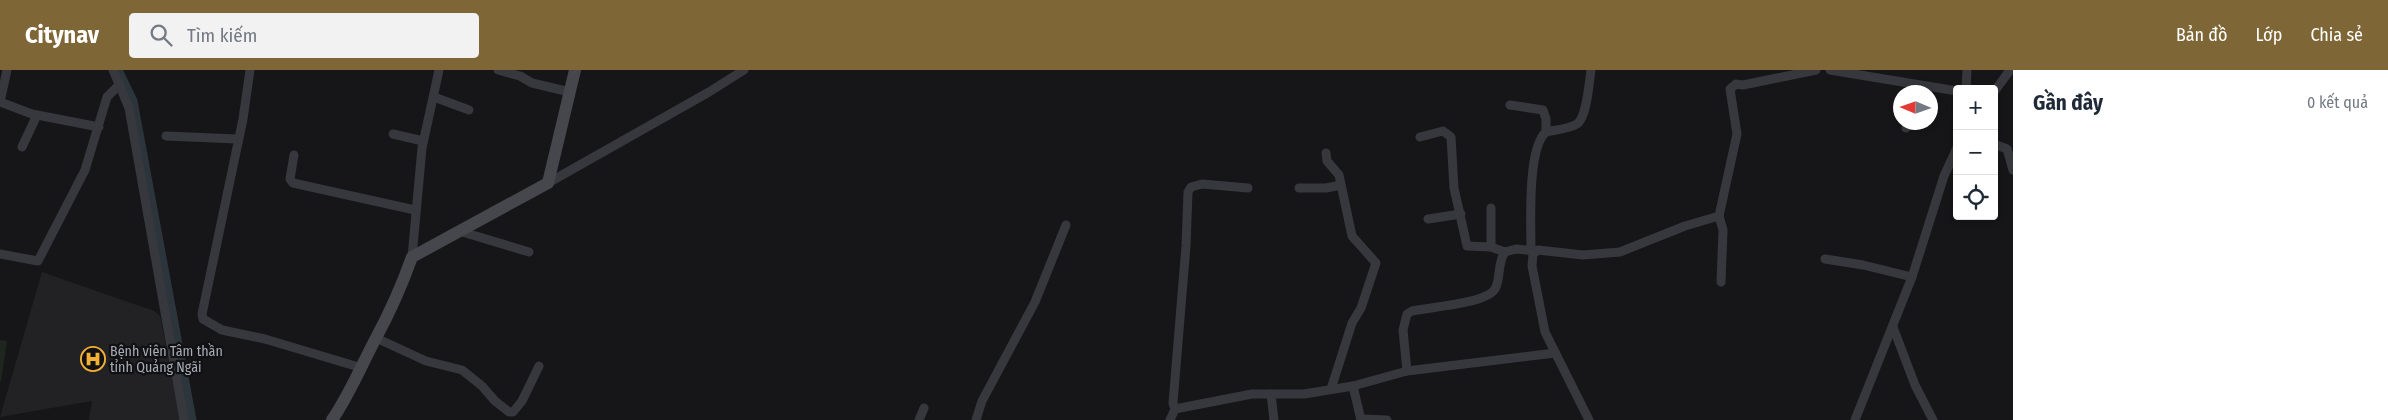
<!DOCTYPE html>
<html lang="vi">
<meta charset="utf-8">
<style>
:root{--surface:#fff;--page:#f2f2f3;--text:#1f2937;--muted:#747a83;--line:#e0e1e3;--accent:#7e6636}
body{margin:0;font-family:"Fira Sans Condensed",sans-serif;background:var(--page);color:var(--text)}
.controls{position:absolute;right:15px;top:15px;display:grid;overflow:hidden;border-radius:5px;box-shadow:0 2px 8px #0003}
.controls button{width:45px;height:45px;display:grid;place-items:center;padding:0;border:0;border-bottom:1px solid var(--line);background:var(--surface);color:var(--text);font:25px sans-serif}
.compass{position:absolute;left:1893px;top:15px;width:45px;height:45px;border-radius:50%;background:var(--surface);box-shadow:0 2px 8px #0003;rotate:272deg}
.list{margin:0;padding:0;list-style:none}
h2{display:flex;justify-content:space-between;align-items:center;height:65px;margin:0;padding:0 20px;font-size:21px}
h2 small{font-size:16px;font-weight:400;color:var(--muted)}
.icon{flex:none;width:28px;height:28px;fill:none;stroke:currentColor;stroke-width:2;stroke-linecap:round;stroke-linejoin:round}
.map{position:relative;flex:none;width:2013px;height:350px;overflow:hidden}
header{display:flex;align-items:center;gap:30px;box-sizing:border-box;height:70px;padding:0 25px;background:var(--accent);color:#fff}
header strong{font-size:24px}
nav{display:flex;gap:28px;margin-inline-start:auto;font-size:18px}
.search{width:350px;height:45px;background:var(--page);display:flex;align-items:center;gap:12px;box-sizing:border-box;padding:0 18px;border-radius:5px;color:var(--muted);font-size:19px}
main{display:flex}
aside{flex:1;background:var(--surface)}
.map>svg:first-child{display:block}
</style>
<header>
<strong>Citynav</strong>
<div class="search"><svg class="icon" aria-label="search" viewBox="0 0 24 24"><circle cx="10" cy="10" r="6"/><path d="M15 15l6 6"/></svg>Tìm kiếm</div>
<nav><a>Bản đồ</a><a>Lớp</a><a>Chia sẻ</a></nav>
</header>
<main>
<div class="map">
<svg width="2013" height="350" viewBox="0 0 2013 350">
<rect width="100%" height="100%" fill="#161618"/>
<path fill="#222225" d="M 42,202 L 154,241 L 160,246 L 180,350 L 89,350 L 92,331 L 0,347 Z"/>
<path fill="#1e261f" d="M 0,270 L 7,271 L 1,312 L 0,311 Z"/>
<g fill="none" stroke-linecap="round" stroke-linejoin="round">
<path stroke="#2c353c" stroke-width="9" d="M 118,0 L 133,31 L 192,350"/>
<g stroke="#37383d" stroke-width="9">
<path d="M 7,0 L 0,32 L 32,44 L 99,57"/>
<path d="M 113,0 L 129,38 L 184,350"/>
<path d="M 250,0 L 243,49 L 202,244 L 203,249 L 222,260 L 265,269 L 362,298"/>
<path d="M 498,0 L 520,6 L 532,13 L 570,22"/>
<path d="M 1830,0 L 1957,21"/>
<path d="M 1966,19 L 1967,0"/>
<path d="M 1994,22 L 2010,0"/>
<path d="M 434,27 L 469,40"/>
<path d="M 1510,35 L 1543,40 L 1546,49 L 1546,62"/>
<path d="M 1906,58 L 1910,52"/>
<path d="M 393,64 L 423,71"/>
<path d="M 166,66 L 237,69"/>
<path d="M 1420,67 L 1443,61 L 1451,67 L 1454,118 L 1467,176 L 1491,177 L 1505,182"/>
<path d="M 1994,74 L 2007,79 L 2013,100"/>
<path d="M 22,77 L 37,45"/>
<path d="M 1326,83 L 1327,91 L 1339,105 L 1352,166 L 1376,193 L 1361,238 L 1352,253 L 1331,319"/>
<path d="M 294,85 L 290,109 L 293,113 L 415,140"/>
<path d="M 548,113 L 709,22 L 744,0"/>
<path d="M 1299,118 L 1326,118 L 1341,115"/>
<path d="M 1491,138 L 1491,177"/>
<path d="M 1719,146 L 1723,160 L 1721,212"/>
<path d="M 1428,149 L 1461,144"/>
<path d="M 459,161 L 529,182"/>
<path d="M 1531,181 C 1531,154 1527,78 1546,62 C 1555,60 1569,59 1577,54 C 1587,47 1589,13 1591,0"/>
<path d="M 0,184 L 38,191 L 85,100 L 107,27 L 120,14"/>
<path d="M 412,187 L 422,78 L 439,0"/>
<path d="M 1825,189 L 1863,195 L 1912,207"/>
<path d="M 1893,257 L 1915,315 L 1933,350"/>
<path d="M 376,268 L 426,291 L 462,300 L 482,316 L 495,331 L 509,342 L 513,342 L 522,331 L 539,296"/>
<path d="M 1407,301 L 1403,260 L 1407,244 L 1412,241 C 1430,237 1485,234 1495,219 C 1501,209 1497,193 1505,182 L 1516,179 L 1535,181"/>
<path d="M 1353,316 L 1361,350"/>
<path d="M 1271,324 L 1274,350"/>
<path d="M 1175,339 L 1173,333 L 1186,176 L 1188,122 L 1191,117 L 1202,114 L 1248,118"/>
<path d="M 1363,349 L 1387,350"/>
<path d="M 919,350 L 924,338"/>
<path d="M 976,350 L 982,331 L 1035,232 L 1066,155"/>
<path d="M 1170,350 L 1175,339 L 1252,324 L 1304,324 L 1353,316 L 1407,301 L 1555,283"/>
<path d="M 1589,350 L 1545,262 L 1532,196 L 1533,184 L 1538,180 L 1583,185 L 1620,182 L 1685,156 L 1719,146 L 1737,64 L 1730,19 L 1736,14 L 1743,15 L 1816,0"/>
<path d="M 1855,350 L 1912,207 L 1944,106 L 1957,78"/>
</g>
<path stroke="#45474d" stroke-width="12" d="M 332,350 C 350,324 361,296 376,268 C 390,242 402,215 412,187 L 548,113 L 575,0"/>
</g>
<defs>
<symbol id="hospital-ring" viewBox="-11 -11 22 22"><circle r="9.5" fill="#111113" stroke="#f2b134" stroke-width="1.5"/><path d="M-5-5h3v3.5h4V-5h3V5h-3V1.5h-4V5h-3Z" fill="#f2b134"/></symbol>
</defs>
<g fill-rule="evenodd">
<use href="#hospital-ring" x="79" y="275" width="28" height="28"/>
</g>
<g text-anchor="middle" stroke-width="4.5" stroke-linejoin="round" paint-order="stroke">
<g font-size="14" fill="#a8adb8" stroke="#111113" text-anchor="start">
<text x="110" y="286">Bệnh viện Tâm thần<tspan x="110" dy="16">tỉnh Quảng Ngãi</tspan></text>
</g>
</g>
</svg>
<div class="controls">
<button>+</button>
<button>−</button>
<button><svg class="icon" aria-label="locate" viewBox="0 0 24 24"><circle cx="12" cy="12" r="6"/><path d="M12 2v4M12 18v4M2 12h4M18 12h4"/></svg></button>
</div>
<svg class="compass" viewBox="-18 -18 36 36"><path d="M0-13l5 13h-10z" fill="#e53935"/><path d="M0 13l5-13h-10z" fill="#747a83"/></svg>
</div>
<aside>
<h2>Gần đây<small>0 kết quả</small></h2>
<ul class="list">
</ul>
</aside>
</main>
